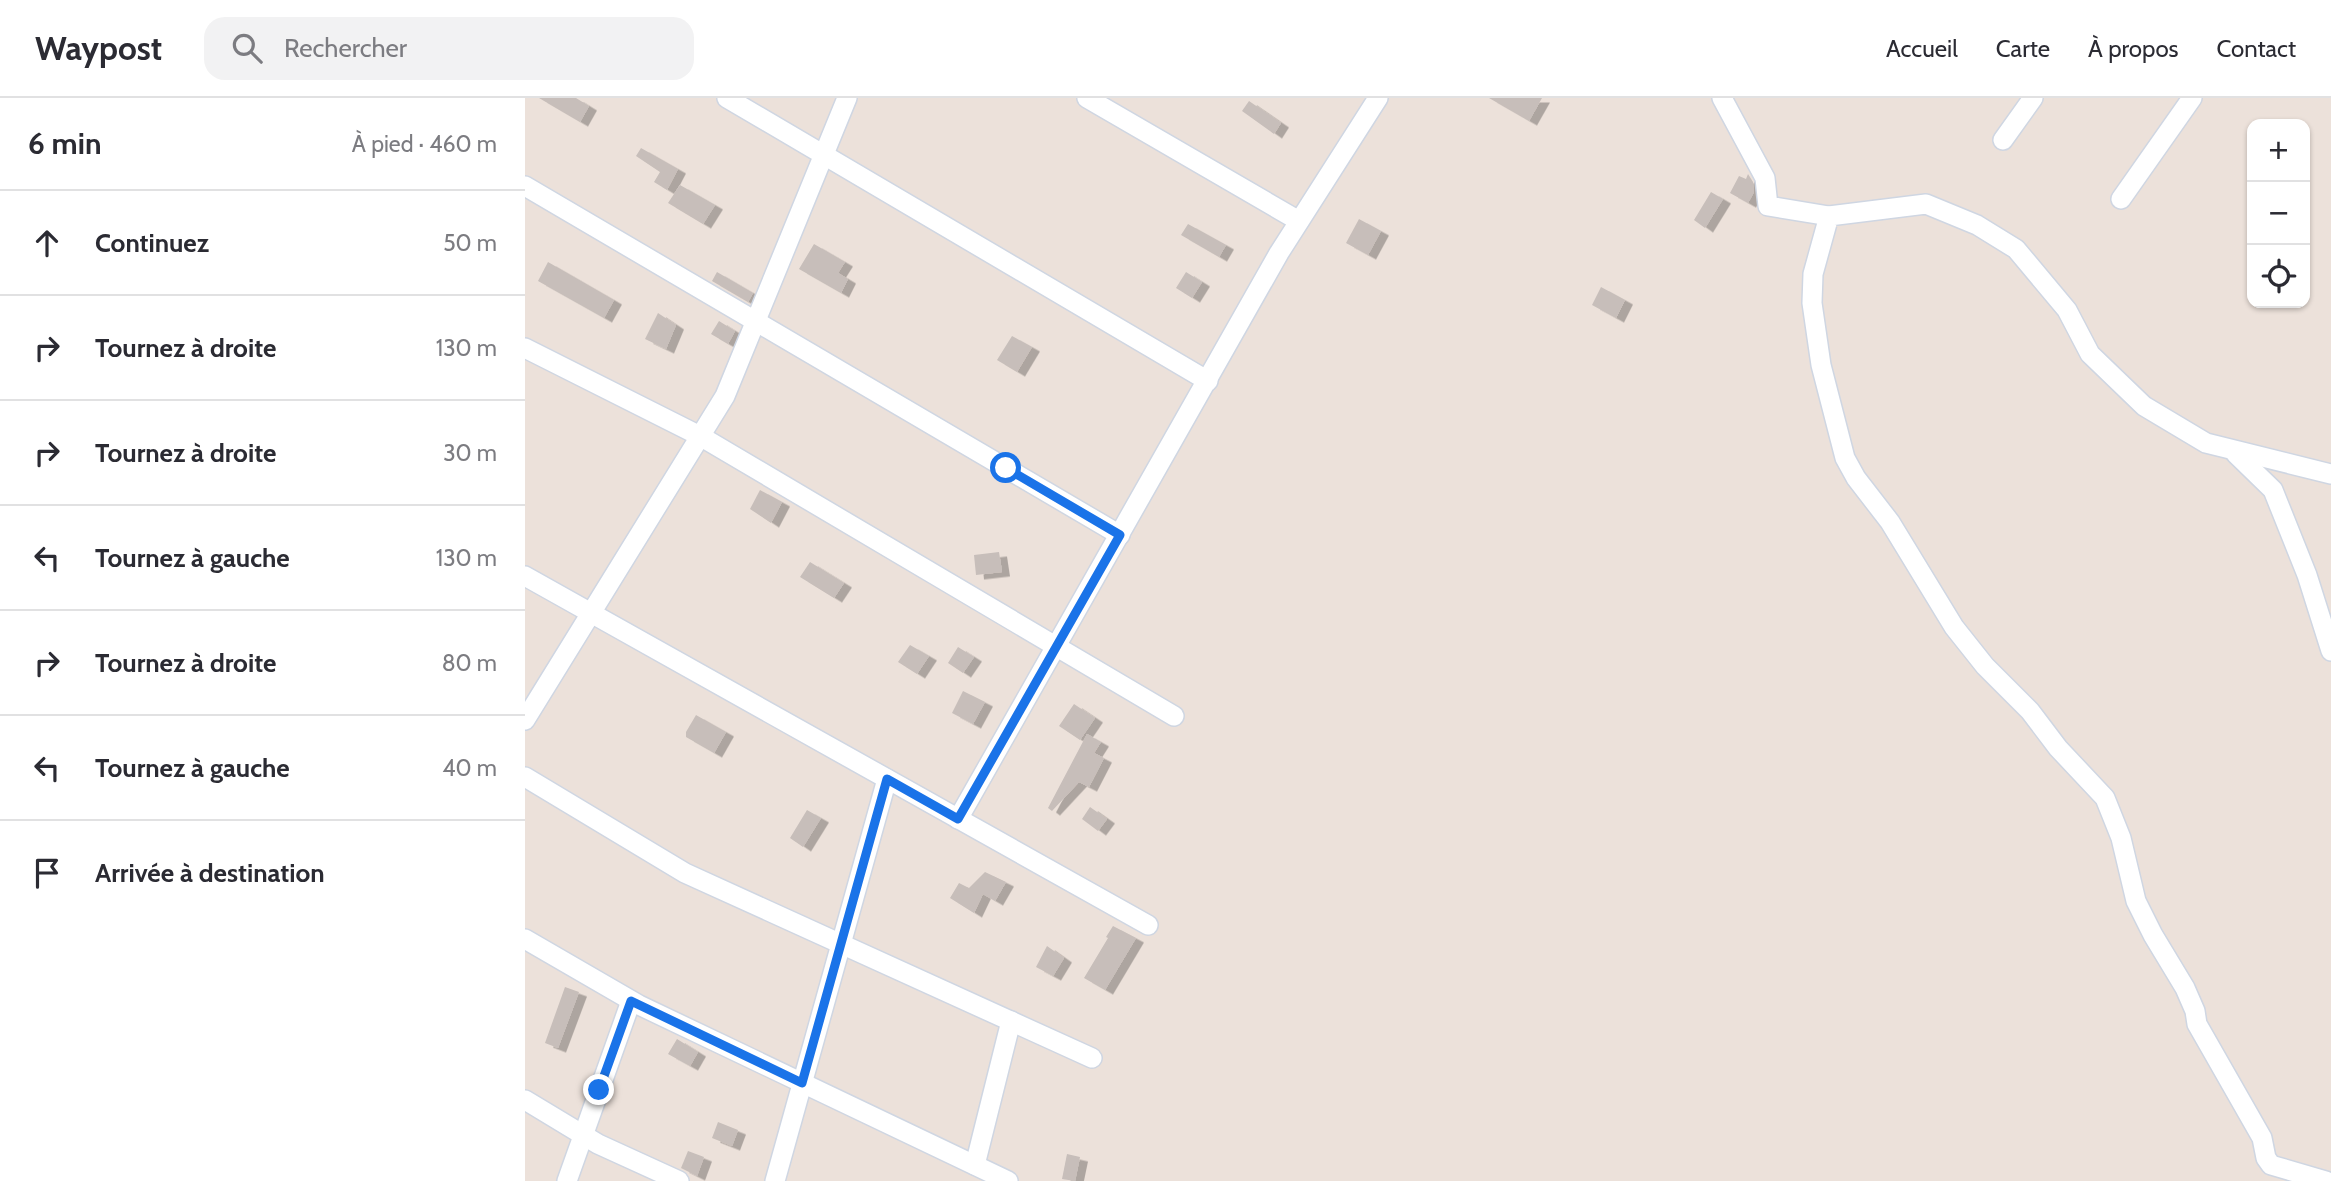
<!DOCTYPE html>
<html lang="fr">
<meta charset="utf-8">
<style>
:root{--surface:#fff;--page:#f2f2f3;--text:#2b2b33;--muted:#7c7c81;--line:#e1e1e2}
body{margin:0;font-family:Cabin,sans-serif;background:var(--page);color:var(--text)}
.controls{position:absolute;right:21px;top:21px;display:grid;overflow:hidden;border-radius:14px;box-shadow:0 2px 5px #0004}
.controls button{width:63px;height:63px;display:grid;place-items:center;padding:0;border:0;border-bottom:2px solid var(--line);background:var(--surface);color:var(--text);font:35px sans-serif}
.stop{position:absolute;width:21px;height:21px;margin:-16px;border:5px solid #1a73e8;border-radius:50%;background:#fff}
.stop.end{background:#1a73e8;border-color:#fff;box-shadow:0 2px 7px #0008}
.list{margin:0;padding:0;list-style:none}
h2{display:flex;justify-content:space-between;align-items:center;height:91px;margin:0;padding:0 28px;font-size:30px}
h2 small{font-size:23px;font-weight:400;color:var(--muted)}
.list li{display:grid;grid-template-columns:46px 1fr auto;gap:21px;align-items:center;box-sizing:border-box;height:105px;padding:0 28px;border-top:2px solid var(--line)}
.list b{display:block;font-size:26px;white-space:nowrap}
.list em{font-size:23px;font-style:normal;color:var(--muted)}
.icon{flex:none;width:38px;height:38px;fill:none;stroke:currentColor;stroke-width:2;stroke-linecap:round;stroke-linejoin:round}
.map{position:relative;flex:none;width:1806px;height:1083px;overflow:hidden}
header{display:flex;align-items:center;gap:42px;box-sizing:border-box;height:98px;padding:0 35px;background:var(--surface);border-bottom:2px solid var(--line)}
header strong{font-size:33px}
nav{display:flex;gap:38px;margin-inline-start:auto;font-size:24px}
.search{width:490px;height:63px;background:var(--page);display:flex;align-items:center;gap:18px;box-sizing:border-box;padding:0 24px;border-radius:21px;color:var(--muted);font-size:26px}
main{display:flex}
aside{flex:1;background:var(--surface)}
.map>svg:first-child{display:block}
</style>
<header>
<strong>Waypost</strong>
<div class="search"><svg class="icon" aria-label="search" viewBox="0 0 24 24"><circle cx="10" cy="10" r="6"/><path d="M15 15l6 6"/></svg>Rechercher</div>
<nav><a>Accueil</a><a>Carte</a><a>À propos</a><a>Contact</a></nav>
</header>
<main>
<aside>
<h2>6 min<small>À pied · 460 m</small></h2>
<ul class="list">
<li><svg class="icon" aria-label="ahead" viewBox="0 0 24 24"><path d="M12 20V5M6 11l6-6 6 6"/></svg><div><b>Continuez</b></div><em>50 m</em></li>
<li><svg class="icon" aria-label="right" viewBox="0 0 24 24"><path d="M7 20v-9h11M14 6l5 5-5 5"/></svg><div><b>Tournez à droite</b></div><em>130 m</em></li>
<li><svg class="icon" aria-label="right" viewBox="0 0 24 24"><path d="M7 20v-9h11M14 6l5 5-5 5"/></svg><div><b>Tournez à droite</b></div><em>30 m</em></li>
<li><svg class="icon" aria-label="left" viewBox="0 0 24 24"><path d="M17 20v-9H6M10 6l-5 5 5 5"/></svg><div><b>Tournez à gauche</b></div><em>130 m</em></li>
<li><svg class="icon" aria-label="right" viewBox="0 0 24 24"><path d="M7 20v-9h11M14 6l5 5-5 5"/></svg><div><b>Tournez à droite</b></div><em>80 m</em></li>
<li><svg class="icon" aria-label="left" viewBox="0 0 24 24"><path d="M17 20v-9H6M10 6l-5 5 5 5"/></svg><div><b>Tournez à gauche</b></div><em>40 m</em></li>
<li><svg class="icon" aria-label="arrive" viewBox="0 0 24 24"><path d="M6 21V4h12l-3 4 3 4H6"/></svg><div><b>Arrivée à destination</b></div></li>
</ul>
</aside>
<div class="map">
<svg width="1806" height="1083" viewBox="0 0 1806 1083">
<defs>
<filter id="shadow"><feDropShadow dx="8" dy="4.5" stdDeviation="0" flood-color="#0004"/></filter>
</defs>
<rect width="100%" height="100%" fill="#ece1da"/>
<g fill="#c7beba" filter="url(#shadow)">
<path d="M 14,0 L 51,0 L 64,8 L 55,24 Z"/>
<path d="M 964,0 L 1017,0 L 1004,23 Z"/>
<path d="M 724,3 L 756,25 L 749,36 L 717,13 Z"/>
<path d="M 116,50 L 153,71 L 142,92 L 129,84 L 135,74 L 111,58 Z"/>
<path d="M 1223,76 L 1228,84 L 1229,94 L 1223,105 L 1205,95 L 1214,78 L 1221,81 Z"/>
<path d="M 155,87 L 190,107 L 178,126 L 143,105 Z"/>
<path d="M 1186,94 L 1198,101 L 1180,130 L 1169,122 Z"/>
<path d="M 834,121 L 856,133 L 843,157 L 821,145 Z"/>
<path d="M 663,126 L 701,147 L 694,159 L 656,137 Z"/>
<path d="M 289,146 L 320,164 L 313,175 L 323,181 L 316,195 L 274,171 Z"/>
<path d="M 23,164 L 89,202 L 79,220 L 13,183 Z"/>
<path d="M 192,174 L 228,195 L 223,204 L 187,183 Z"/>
<path d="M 661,174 L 677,184 L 667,200 L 651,190 Z"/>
<path d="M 1076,189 L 1100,202 L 1091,220 L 1067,207 Z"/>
<path d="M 133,215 L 151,227 L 141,251 L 120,241 Z"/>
<path d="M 194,223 L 210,233 L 203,246 L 186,236 Z"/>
<path d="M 487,238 L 507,249 L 492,274 L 472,262 Z"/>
<path d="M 235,392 L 257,404 L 246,425 L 225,411 Z"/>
<path d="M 474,454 L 477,474 L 451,477 L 449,457 Z"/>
<path d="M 285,464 L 319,485 L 309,500 L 275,479 Z"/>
<path d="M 385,547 L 404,558 L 392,576 L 373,564 Z"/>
<path d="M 433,549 L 449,559 L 438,575 L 423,565 Z"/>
<path d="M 438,593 L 460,604 L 448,626 L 427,615 Z"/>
<path d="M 549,606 L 570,620 L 555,642 L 534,628 Z"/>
<path d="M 171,617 L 201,634 L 189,655 L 161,639 L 161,634 Z"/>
<path d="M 562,636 L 576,644 L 569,655 L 579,660 L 564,689 L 554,684 L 527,713 L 523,710 Z"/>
<path d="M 565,709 L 582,721 L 573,733 L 557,721 Z"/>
<path d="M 282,712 L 296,720 L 278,749 L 265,740 Z"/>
<path d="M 460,774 L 481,784 L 470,803 L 458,796 L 449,815 L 425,800 L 434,785 L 444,790 Z"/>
<path d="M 588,828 L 611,840 L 580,892 L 559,880 L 583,840 L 581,839 Z"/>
<path d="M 522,848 L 539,860 L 528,878 L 511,869 Z"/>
<path d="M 40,889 L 54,894 L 33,950 L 20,945 Z"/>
<path d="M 152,941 L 173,954 L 165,968 L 143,956 Z"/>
<path d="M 193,1024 L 213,1032 L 207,1048 L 187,1040 Z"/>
<path d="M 163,1053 L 179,1059 L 172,1078 L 156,1070 Z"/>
<path d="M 542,1056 L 555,1059 L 550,1083 L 537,1081 Z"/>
</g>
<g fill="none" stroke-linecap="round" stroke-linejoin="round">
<defs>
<g id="minor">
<path d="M 202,0 L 683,283"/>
<path d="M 562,0 L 774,123"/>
<path d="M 1197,0 L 1240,80 L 1243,108 L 1304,118"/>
<path d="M 1478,42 L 1508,0"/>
<path d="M 0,88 L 595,437"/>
<path d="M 1596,101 L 1667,0"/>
<path d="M 0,250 L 175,338 L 649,618"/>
<path d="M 1711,356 L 1748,392 L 1782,477 L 1806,553"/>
<path d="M 0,478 L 623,827"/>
<path d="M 0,622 L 200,298 L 322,0"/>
<path d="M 0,679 L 160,775 L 567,960"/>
<path d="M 433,721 L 754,155 L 853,0"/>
<path d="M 0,841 L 114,907 L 483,1083"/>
<path d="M 0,1002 L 73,1046 L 154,1083"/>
<path d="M 450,1067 L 486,923"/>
<path d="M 42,1083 L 106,903"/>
<path d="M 250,1083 L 362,681"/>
<path d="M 1801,1083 L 1746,1067 L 1741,1060 L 1737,1040 L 1672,926 L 1670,913 L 1660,890 L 1628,837 L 1611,803 L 1596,740 L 1580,700 L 1533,650 L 1505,613 L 1460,568 L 1429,529 L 1365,424 L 1331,380 L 1320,360 L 1296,267 L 1287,205 L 1288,176 L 1304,118 L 1401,106 L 1452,127 L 1491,151 L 1542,212 L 1565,256 L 1619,308 L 1681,345 L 1806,376"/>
</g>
</defs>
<use href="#minor" stroke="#cfd6e2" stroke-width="22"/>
<use href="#minor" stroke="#fff" stroke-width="19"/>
</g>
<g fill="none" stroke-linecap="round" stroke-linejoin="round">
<path stroke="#1a73e8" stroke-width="9" d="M 74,992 L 106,903 L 277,985 L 362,681 L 433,721 L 595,437 L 481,370"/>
</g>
</svg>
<div class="controls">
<button>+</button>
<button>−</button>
<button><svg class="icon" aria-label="locate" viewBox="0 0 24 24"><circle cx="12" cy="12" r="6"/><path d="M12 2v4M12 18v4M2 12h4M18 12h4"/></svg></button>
</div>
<div class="stop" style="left:481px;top:370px"></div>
<div class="stop end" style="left:74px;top:992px"></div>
</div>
</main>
